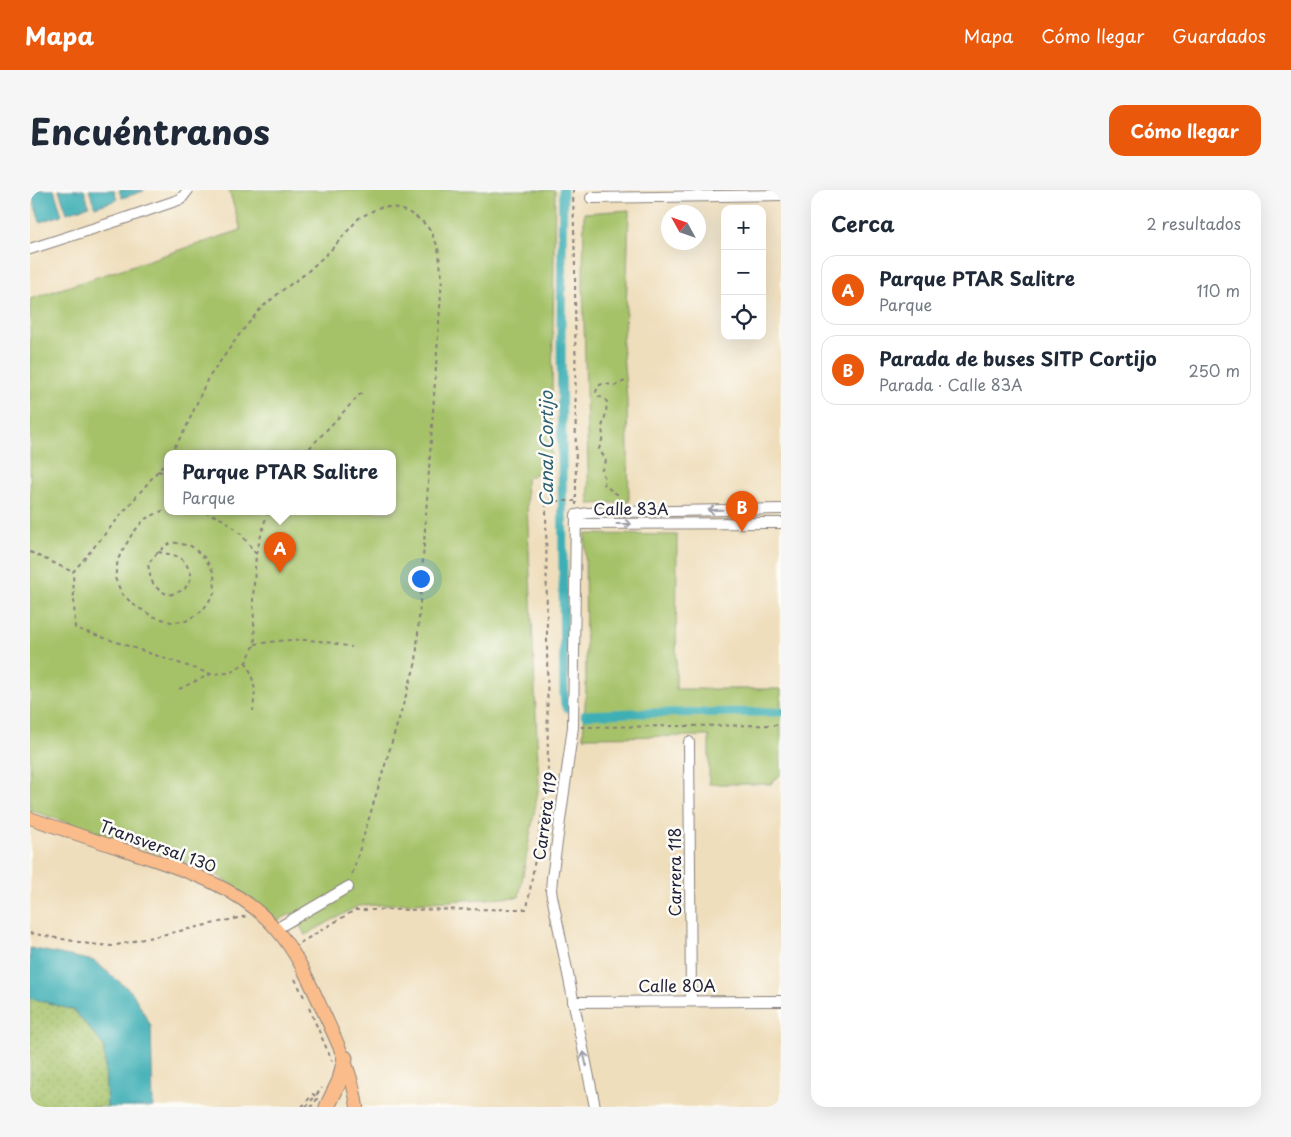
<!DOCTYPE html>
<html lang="es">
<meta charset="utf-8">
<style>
:root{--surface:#fff;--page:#f6f6f7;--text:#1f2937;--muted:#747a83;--line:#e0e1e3;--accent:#ea580c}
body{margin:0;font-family:"Playpen Sans",sans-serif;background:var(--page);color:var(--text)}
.controls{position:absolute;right:15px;top:15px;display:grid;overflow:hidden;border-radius:10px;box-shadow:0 5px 20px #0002}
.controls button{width:45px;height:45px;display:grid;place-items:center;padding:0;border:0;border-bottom:1px solid var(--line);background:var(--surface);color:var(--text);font:25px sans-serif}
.compass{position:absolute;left:631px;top:15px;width:45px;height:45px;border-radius:50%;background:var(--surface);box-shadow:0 5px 20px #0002;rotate:310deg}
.you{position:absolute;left:390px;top:388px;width:18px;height:18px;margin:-12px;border:4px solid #fff;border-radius:50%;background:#1a73e8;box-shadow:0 0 0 8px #1a73e833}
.badge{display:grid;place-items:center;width:32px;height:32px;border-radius:50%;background:var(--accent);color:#fff;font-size:16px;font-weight:700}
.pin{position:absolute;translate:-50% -41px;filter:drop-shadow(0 1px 2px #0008)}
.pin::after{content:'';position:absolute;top:26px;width:18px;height:15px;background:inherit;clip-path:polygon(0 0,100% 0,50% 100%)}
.popup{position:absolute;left:134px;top:260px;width:232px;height:65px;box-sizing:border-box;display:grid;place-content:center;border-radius:10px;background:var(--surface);filter:drop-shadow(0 1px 4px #0005);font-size:16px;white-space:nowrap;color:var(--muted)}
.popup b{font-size:19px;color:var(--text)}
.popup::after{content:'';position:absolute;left:50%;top:100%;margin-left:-10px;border:10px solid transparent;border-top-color:var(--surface)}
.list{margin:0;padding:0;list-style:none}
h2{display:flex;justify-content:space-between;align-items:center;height:65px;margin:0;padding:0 20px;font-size:21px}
h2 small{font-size:16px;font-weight:400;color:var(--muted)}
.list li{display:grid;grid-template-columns:32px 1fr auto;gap:15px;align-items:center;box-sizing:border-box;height:70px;margin:0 10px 10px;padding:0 10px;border:1px solid var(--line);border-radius:15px}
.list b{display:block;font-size:19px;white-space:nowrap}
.list p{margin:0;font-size:16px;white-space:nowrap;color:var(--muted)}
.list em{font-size:16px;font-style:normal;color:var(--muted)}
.icon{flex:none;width:28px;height:28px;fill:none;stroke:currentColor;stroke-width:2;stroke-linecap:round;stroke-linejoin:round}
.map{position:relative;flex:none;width:751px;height:917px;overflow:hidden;border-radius:15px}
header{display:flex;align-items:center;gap:30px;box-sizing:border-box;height:70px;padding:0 25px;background:var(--accent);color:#fff}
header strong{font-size:24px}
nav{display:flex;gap:28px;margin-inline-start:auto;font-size:18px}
.intro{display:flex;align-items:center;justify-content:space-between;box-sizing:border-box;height:120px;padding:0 30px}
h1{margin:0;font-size:35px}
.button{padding:12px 22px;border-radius:15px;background:var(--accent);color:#fff;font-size:18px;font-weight:700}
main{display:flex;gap:30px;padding:0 30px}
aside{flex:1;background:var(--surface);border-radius:15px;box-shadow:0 5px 20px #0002}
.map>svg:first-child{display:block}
</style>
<header>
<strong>Mapa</strong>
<nav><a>Mapa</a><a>Cómo llegar</a><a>Guardados</a></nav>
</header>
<div class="intro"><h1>Encuéntranos</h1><a class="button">Cómo llegar</a></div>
<main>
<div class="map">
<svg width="751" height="917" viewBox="0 0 751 917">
<defs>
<pattern id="grass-dots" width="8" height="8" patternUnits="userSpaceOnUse" patternTransform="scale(1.25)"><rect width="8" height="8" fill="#a6c269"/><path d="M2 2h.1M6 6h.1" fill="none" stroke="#8fa65c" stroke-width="1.8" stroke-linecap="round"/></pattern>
</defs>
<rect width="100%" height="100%" fill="#fdfcf7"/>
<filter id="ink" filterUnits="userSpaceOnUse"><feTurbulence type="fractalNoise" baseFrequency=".02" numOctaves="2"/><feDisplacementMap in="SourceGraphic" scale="10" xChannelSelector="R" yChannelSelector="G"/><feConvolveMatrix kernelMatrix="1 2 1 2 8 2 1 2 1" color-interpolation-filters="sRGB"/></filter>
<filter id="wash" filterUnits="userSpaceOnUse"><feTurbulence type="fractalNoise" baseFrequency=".0096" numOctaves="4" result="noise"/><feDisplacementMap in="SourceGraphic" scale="20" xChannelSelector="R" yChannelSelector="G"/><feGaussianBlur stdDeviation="1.12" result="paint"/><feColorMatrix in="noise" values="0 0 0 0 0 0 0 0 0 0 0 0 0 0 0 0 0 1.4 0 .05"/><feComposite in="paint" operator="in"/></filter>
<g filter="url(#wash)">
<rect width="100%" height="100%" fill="#efdebc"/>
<path fill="url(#grass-dots)" stroke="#647252" d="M 0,808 L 44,820 L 74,856 L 77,917 L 0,917 Z"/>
<g fill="#a6c269" stroke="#647252" fill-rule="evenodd">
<path d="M 199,0 L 525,0 L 521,275 L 496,289 L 509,596 L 489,707 L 328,716 L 275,745 L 263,723 L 246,731 L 220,708 L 183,682 L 0,620 L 0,109 L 211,40 ZM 138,264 L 362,264 L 362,322 L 138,322 Z"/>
<path d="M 599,20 L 596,126 L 592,153 L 597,210 L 599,312 L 559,314 L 553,95 L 554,23 Z"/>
<path d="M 555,344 L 647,345 L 646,499 L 751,499 L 751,584 L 741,594 L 679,594 L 679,546 L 553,547 L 556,500 Z"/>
</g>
<g fill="#3eafb5" stroke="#306878">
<path d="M 0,0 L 24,0 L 32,25 L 10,32 Z"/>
<path d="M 29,0 L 54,0 L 59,16 L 37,23 Z"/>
<path d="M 59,0 L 84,0 L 87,10 L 65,17 Z"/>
<path d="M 89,0 L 114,0 L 114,1 L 92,8 Z"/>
<path d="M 0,758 L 64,771 L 102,802 L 121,836 L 123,917 L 77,917 L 74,856 L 44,820 L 0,808 Z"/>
</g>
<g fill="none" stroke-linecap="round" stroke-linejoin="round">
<g stroke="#3eafb5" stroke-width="9">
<path d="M 533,0 L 531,138 L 534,506 L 535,514 L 537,518"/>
<path d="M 555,525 L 601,523 L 751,522"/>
</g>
</g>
</g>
<g filter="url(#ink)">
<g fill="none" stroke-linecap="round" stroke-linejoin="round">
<defs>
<g id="minor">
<path d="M 561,8 L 751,5"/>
<path d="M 0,59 L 87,31 L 151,9 L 158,0"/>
<path d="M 546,334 L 751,333"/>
<path d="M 659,552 L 661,811"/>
<path d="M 246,739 L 318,697"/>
<path d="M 543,812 L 751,811"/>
<path d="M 565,917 L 521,701 L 522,688 L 543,537 L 546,325 L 558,323 L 587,322 L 751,319"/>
</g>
<path id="major" d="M 0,628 C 34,640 67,651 101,662 C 153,680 209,696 246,739 C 267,763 280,793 293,821 C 307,852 323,883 327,917"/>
<path id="highway" d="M 297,917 L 310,890 L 315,868"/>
</defs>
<use href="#minor" stroke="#88807c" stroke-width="12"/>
<use href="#major" stroke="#88807c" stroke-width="14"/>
<use href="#highway" stroke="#88807c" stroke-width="17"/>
<g stroke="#88807c" stroke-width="2" stroke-dasharray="4 4" stroke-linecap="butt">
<path d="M 543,0 L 545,77 L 546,315"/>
<path d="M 140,264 L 155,240 L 177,190 L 209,145 L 231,118 L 254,99 L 275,84 L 301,60 L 329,28 L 350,17 L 363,17 L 378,22 L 391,30 L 400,40 L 408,57 L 412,88 L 386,472 L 321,688"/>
<path d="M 274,264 L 334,200"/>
<path d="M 138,269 L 43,382 L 45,438 L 181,484 L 200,483 L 216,472 L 225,454 L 223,409 L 226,364 L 211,344 L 196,331 L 176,322"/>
<path d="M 128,281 L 138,284"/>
<path d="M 587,313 L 587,304 L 583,302 L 574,294 L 575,288 L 571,281 C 580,268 574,269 569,259 L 573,247 L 572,237 L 576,223 L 577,212 L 575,209 L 568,206 L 566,202 L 568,196 L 574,193 L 584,196 L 595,191"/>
<path d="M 0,362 L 43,382"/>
<path d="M 128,362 C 149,366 154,365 162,387 L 154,400 L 139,405 C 122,397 121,393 118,374 L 128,362 L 141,352 L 161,356 L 175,368 L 184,383 L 185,402 L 173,420 L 156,431 L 141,432 L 122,426 L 104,415 L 92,404 L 85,388 L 88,369 L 102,344 L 115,329 L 132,321 L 138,320"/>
<path d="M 226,364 L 236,327 L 238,322"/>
<path d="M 225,454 C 241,452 257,449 274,450 C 290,450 306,454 322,457"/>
<path d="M 216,472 L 221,483 L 225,500 L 223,521"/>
<path d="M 149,499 L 181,484"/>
<path d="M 551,537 L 751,535"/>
<path d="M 0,743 L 59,754 L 82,756 L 217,726"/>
<path d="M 270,753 L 325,720 L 497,719 L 518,588 L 516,311 L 545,311"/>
<path d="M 265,789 L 275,809"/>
<path d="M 279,818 L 302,871"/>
<path d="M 276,917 L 292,898"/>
</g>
<use href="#minor" stroke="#fff" stroke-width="10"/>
<use href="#major" stroke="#fabc8b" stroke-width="12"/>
<use href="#highway" stroke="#fabc8b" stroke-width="15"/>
<path stroke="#88807c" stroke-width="2" stroke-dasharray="4 4" stroke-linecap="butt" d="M 272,917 L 283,904 L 288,908 L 281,917"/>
</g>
<defs><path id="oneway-shaft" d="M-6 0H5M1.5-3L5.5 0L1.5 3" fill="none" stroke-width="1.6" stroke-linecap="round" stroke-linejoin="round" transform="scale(1.25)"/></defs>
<g stroke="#9c9ca7">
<use href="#oneway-shaft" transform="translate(685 320) rotate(179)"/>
<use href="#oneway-shaft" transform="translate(594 334)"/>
<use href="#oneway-shaft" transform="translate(555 869) rotate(-102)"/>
</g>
</g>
<g text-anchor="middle" stroke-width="5" stroke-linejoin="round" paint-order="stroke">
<g font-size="16" fill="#22223b" stroke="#fdfcf7">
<text x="601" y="325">Calle 83A</text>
<text transform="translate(515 626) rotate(-82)" y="6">Carrera 119</text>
<text transform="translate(128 656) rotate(20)" y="6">Transversal 130</text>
<text transform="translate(645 682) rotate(-90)" y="6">Carrera 118</text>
<text x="647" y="802">Calle 80A</text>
</g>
<g font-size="18" font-style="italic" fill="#2f6172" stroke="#fdfcf7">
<text transform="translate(517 259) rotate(-90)" y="6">Canal Cortijo</text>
</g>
</g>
</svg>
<div class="controls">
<button>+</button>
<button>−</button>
<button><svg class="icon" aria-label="locate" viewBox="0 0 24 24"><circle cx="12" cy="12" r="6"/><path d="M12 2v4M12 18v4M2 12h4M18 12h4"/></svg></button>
</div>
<svg class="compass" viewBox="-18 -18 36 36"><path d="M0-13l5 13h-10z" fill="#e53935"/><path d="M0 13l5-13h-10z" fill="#747a83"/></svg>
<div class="you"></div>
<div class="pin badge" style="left:250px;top:383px">A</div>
<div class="popup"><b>Parque PTAR Salitre</b>Parque</div>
<div class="pin badge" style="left:712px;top:342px">B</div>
</div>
<aside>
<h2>Cerca<small>2 resultados</small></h2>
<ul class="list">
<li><span class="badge">A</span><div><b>Parque PTAR Salitre</b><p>Parque</p></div><em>110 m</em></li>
<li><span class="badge">B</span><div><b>Parada de buses SITP Cortijo</b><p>Parada · Calle 83A</p></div><em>250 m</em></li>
</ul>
</aside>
</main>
